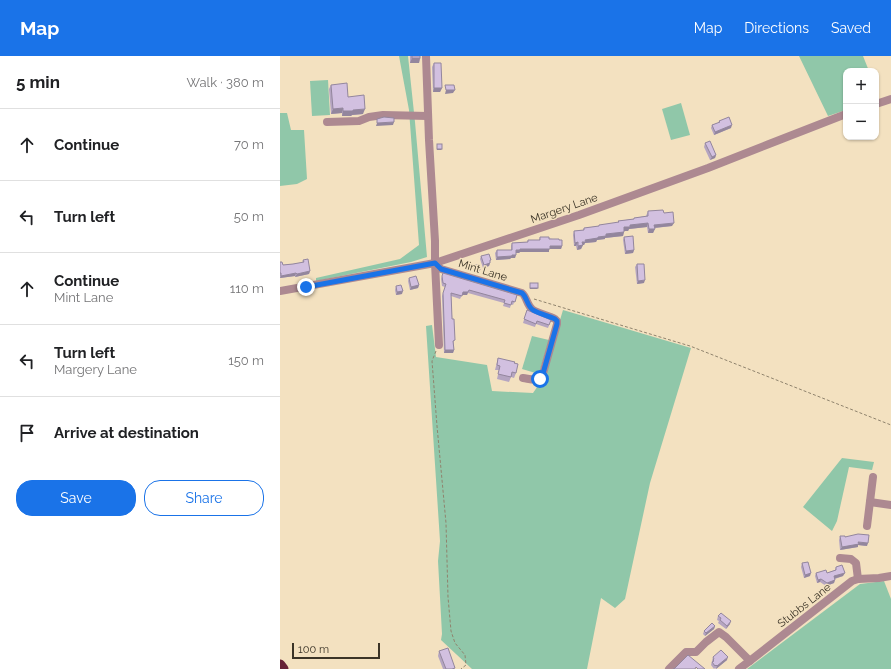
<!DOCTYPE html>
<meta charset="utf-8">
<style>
:root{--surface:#fff;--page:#f2f2f2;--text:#202124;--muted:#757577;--line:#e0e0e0;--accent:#1a73e8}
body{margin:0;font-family:Raleway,sans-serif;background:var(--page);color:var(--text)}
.controls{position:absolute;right:12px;top:12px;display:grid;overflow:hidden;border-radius:8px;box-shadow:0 1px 3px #0004}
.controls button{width:36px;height:36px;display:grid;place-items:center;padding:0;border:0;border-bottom:1px solid var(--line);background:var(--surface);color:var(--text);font:20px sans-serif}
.scale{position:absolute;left:12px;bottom:10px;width:88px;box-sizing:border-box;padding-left:4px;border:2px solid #3b3427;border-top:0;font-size:11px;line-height:14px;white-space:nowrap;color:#3b3427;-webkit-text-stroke:3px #f3e1c0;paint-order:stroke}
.stop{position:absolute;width:12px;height:12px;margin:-9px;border:3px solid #1a73e8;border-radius:50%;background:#fff}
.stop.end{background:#1a73e8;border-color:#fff;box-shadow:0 1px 4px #0008}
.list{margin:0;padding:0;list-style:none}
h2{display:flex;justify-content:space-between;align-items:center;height:52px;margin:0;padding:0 16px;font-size:17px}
h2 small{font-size:13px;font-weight:400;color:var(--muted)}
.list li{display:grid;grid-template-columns:26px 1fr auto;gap:12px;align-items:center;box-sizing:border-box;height:72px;padding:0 16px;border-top:1px solid var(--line)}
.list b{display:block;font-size:15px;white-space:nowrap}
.list p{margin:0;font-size:13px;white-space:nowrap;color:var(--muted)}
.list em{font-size:13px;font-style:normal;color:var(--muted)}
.actions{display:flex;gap:8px;padding:12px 16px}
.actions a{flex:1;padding:9px 0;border:1px solid var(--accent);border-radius:16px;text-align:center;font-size:14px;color:var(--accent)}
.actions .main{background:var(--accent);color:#fff}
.icon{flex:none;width:22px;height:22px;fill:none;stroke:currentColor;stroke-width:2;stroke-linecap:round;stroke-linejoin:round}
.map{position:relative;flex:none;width:611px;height:613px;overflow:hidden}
header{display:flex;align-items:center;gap:24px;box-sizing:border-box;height:56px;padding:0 20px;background:var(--accent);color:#fff}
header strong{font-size:19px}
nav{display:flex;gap:22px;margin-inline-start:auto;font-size:14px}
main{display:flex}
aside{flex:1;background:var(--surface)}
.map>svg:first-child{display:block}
</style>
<header>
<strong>Map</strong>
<nav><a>Map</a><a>Directions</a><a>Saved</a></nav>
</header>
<main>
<aside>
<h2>5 min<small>Walk · 380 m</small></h2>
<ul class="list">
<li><svg class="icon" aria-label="ahead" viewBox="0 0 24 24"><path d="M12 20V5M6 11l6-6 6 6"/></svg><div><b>Continue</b></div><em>70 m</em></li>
<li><svg class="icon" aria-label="left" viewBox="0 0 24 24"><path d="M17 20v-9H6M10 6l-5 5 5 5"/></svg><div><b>Turn left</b></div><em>50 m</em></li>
<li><svg class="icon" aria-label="ahead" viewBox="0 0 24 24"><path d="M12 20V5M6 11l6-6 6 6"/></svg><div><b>Continue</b><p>Mint Lane</p></div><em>110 m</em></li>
<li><svg class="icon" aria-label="left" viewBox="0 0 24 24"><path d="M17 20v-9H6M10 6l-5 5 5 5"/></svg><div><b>Turn left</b><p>Margery Lane</p></div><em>150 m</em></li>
<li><svg class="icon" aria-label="arrive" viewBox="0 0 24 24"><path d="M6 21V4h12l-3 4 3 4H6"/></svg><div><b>Arrive at destination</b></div></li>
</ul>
<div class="actions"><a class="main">Save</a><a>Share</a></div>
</aside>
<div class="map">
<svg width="611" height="613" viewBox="0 0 611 613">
<rect width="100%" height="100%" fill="#f3e1c0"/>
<g fill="#90c7a9">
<path d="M 119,0 L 128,0 L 135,66 L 147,201 L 131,206 L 36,225 L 36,222 L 120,203 L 139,189 L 129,54 Z"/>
<path d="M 519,0 L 583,0 L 589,15 L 566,15 L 566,54 L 548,60 Z"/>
<path d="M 48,24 L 50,59 L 32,60 L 30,25 Z"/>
<path d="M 401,47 L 410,79 L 391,84 L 382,53 Z"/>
<path d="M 0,57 L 7,57 L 11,74 L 24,74 L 27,123 L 17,128 L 0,130 Z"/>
<path d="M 283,254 L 411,292 L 370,427 L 345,543 L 335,552 L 321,542 L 307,613 L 192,613 L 161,584 L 162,578 L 158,505 L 160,485 L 146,270 L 152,269 L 156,301 L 207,309 L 212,335 L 253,337 L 262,324 Z"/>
<path d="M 252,280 L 269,284 L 259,318 L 242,313 Z"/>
<path d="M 562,402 L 594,406 L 592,414 L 569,411 L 557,465 L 552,475 L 523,451 Z"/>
<path d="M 604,525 L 611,543 L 611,613 L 467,613 L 580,528 Z"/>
</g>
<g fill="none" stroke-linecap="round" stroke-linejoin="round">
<g stroke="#8f836d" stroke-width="1" stroke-dasharray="3 2" stroke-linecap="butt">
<path d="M 254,243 L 410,290 L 611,369"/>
<path d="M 156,295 L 152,305 L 157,370 L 166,467 L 168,541 L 171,575 L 175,587 L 185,599 L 186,609 L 181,613"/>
</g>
<g stroke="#ad8991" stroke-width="8">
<path d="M 146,0 L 149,84 L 155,185 L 155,207 L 159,289"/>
<path d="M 596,48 L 611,43"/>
<path d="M 47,66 L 79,65 L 89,61 L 103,59 L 148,60"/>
<path d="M 155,207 L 161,213 L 242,237 C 247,241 247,250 253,254 C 257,257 269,260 275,263 L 277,265 L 277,268 L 262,321 C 257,326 250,323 243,322"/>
<path d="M 0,235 L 155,207 L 299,159 L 428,112 L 489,88 L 566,58"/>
<path d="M 590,446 L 611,449"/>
<path d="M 587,470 L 593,421"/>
<path d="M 560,502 L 571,503 L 576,507 L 578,523"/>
<path d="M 389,613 L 406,596 L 416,596 L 426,586 L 439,576 L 446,581 L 470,605"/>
<path d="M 459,613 L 471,604 L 572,525 L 578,523 L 599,522 L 611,520"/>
</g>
<path stroke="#672338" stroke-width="11" d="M 0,609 L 3,613"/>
</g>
<g fill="#b5a5c1">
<path d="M 130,0 L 140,0 L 140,2 L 139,7 L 130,7 Z"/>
<path d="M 154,7 L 162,32 L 160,36 L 153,36 L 152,11 Z"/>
<path d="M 51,29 L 68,41 L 83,58 L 72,59 L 71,60 L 62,60 L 62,57 L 51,58 L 49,33 Z"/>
<path d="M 439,65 L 451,72 L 434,79 L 431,72 L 432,69 L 438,67 Z"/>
<path d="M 425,87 L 436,99 L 435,102 L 430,104 L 424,91 Z"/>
<path d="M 368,155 L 384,157 L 392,170 L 375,172 L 373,177 L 368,177 L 367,171 L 349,173 L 348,175 L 344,175 L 343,180 L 325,182 L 325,183 L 317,184 L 316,186 L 305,187 L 304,189 L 303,189 L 301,193 L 297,194 L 296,190 L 294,190 L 293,179 L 294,175 L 303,174 L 304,172 L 319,170 L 338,167 L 338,165 L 354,163 L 354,162 L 366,160 Z"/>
<path d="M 260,181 L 279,184 L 282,190 L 281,193 L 269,193 L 269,196 L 240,196 L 239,197 L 236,197 L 235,202 L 231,202 L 230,203 L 216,204 L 215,197 L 217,194 L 231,194 L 231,190 L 232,187 L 247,186 L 248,184 L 259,184 Z"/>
<path d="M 344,181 L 354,194 L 353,197 L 345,198 L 343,184 Z"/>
<path d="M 201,200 L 210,206 L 210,207 L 209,210 L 203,212 L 200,203 Z"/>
<path d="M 23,204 L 30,215 L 29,218 L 15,221 L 15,220 L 0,222 L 0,206 L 3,209 L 22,207 Z"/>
<path d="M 357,208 L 364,227 L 357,228 L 355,211 Z"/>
<path d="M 163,217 L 237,239 L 233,249 L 231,248 L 230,252 L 223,250 L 224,247 L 188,237 L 187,239 L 182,239 L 180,243 L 171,240 L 174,294 L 173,297 L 164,297 L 162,240 L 165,231 L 162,230 L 161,223 Z"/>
<path d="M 129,222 L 139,229 L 138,232 L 130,234 L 128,225 Z"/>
<path d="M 116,230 L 122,238 L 116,239 L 115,234 Z"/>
<path d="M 247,254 L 271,264 L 268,272 L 256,268 L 255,271 L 243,267 Z"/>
<path d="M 218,302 L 234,307 L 236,317 L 234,322 L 231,321 L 229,326 L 217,323 L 219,314 L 215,314 Z"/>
<path d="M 560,480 L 565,481 L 587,490 L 578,489 L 578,491 L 560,494 L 559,484 Z"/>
<path d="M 522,507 L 530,520 L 524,522 L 521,511 Z"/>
<path d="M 556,511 L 563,520 L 555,523 L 554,527 L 546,530 L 540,526 L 537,527 L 535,520 L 536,517 L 547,517 L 555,514 Z"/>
<path d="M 438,560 L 450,568 L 446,573 L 438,567 L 439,565 L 437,564 Z"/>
<path d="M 435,570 L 434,573 L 425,580 L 423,578 L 424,575 Z"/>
<path d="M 159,595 L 175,612 L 174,613 L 163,613 L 158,600 Z"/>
<path d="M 433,601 L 447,604 L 436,613 L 435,612 L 434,613 L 431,609 Z"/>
</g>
<g fill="#93869d">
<path d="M 132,2 L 140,2 L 139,7 L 130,7 Z"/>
<path d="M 154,32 L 162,32 L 160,36 L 153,36 Z"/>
<path d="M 166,34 L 175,34 L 173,37 L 165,38 Z"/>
<path d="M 63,52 L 62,57 L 51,58 L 53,53 Z"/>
<path d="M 85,53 L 83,58 L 72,59 L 71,60 L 62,60 L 63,55 Z"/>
<path d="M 114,66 L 113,69 L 96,70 L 97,67 Z"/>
<path d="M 452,69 L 451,72 L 434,79 L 435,76 Z"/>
<path d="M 157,93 L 162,93 L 161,94 L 157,94 Z"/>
<path d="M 436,99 L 435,102 L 430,104 L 432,101 Z"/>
<path d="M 368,167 L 367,171 L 349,173 L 348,175 L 342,175 L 344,171 L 350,169 Z"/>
<path d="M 394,167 L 392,170 L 373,172 L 374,169 Z"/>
<path d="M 369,173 L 375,173 L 373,177 L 368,177 Z"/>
<path d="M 344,176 L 343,180 L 325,182 L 325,183 L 317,184 L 316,186 L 305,187 L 304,189 L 303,189 L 301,193 L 297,194 L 298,190 L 305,184 L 326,178 Z"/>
<path d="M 298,186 L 296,190 L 294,190 L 295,187 Z"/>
<path d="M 270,190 L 282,190 L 281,193 L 269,193 L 269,196 L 240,196 L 239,197 L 235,197 L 236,194 L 240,193 Z"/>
<path d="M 354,194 L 353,197 L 345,198 L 346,195 Z"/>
<path d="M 232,199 L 236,199 L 235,202 L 231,202 L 230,203 L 216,204 L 217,201 Z"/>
<path d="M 210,207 L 209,210 L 203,212 L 204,209 Z"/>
<path d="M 195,214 L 200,214 L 199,215 L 195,216 Z"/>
<path d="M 30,215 L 29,218 L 15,221 L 17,218 Z"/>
<path d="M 16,217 L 15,220 L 0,222 L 1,220 Z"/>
<path d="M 365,224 L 364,227 L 357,228 L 358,225 Z"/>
<path d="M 139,229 L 138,232 L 130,234 L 131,231 Z"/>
<path d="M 250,232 L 258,232 L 257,233 L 250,233 Z"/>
<path d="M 123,235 L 122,238 L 116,239 L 117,236 Z"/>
<path d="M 183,236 L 188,236 L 187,239 L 182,239 Z"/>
<path d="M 165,294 L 174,294 L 173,297 L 164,297 Z"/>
<path d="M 578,486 L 588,487 L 587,490 L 578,489 L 578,491 L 560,494 L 562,491 Z"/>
<path d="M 531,517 L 530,520 L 524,522 L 525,519 Z"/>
<path d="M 565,517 L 563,520 L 553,523 L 554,520 Z"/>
<path d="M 541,523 L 540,526 L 537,527 L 538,524 Z"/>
<path d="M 555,524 L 554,527 L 546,530 L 547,527 Z"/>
<path d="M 451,565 L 450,568 L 446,573 L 447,570 Z"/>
<path d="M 435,570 L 434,573 L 425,580 L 426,577 Z"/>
<path d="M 448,601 L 447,604 L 436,613 L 437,610 Z"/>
</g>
<g fill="#d2c0e0" stroke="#93869d">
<rect x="132" y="0" width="8" height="2"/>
<path d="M 154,7 L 161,7 L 162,32 L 154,32 Z"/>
<path d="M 67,27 L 68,41 L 84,39 L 85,53 L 73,54 L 73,55 L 63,55 L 63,52 L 53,53 L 51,29 Z"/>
<path d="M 165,29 L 174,29 L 175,34 L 166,34 Z"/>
<path d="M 104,61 L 114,62 L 114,66 L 97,67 L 97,63 Z"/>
<path d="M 449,61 L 452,69 L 435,76 L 432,69 L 440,66 L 439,65 Z"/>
<path d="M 430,85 L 436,99 L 432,101 L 425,87 Z"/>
<rect x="157" y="88" width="5" height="5"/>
<path d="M 383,154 L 384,157 L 393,156 L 394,167 L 374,169 L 375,173 L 369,173 L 368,167 L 350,169 L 350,171 L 344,171 L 344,176 L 326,178 L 326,180 L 318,181 L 318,182 L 305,184 L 306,186 L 302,186 L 303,189 L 298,190 L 298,186 L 295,187 L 294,175 L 304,174 L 304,172 L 319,170 L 319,169 L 339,166 L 338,165 L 354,163 L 354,162 L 368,160 L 368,155 Z"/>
<path d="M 353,180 L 354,194 L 346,195 L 344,181 Z"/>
<path d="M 260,181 L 269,181 L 269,183 L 279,183 L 279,184 L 282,184 L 282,190 L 270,190 L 270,193 L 240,193 L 240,194 L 236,194 L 236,199 L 232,199 L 232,200 L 217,201 L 217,194 L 232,194 L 232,187 L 248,186 L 248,184 L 260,184 Z"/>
<path d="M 209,198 L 211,204 L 210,204 L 210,207 L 204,209 L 201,200 Z"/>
<path d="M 28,203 L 30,215 L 17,218 L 16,217 L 1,220 L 1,217 L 0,217 L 0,206 L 2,206 L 3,209 L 13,208 L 24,206 L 23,204 Z"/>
<path d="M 357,208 L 364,208 L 365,224 L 358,225 Z"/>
<path d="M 195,209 L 199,209 L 200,214 L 195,214 Z"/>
<path d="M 163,217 L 237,239 L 235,246 L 232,245 L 231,249 L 224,247 L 225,244 L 189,234 L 188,236 L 183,236 L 182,240 L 171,237 L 172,262 L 172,263 L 174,263 L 175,284 L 173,285 L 174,294 L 165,294 L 163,237 L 166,228 L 163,227 L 162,220 Z"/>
<path d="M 136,220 L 139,229 L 131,231 L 129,222 Z"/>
<rect x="250" y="227" width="8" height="5"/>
<path d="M 121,229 L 123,235 L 117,236 L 116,230 Z"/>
<path d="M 247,254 L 271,264 L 269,269 L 257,265 L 256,268 L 244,263 Z"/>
<path d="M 218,302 L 235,306 L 234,307 L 238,308 L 236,317 L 232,316 L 231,321 L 218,318 L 220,310 L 217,309 Z"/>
<path d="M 578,478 L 589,479 L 588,487 L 578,486 L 579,488 L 562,491 L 560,480 L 565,480 L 565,481 Z"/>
<path d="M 528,506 L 531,517 L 525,519 L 522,507 Z"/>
<path d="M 562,509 L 565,517 L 554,520 L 555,524 L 547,527 L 541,523 L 538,524 L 536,517 L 546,514 L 547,517 L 556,514 L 556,511 Z"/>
<path d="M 441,557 L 451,565 L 447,570 L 440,564 L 441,562 L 438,560 Z"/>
<path d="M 432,567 L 435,570 L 426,577 L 424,575 Z"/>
<path d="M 168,592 L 175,612 L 172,613 L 166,613 L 159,595 Z"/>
<path d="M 441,594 L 448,601 L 437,610 L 436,609 L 435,610 L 432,606 L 434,605 L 433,604 L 434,603 L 433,601 Z"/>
<path d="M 408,599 L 425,613 L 418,613 L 416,611 L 415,613 L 393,613 L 394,613 Z"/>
</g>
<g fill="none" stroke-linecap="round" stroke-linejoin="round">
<path stroke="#1a73e8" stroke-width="5" d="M 26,231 L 155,207 L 161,213 L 242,237 C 247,241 247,250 253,254 C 257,257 269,260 275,263 L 277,265 L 277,268 L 262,321 L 260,323"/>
</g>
<g text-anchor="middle" stroke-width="3" stroke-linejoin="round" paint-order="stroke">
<g font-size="11" fill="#3b3427" stroke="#f3e1c0">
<text transform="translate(284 152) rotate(-19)" y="4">Margery Lane</text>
<text transform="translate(203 214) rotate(17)" y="4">Mint Lane</text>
<text transform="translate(524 549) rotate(-38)" y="4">Stubbs Lane</text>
</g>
</g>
</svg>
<div class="controls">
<button>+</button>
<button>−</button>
</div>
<div class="scale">100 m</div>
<div class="stop" style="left:260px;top:323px"></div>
<div class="stop end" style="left:26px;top:231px"></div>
</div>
</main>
